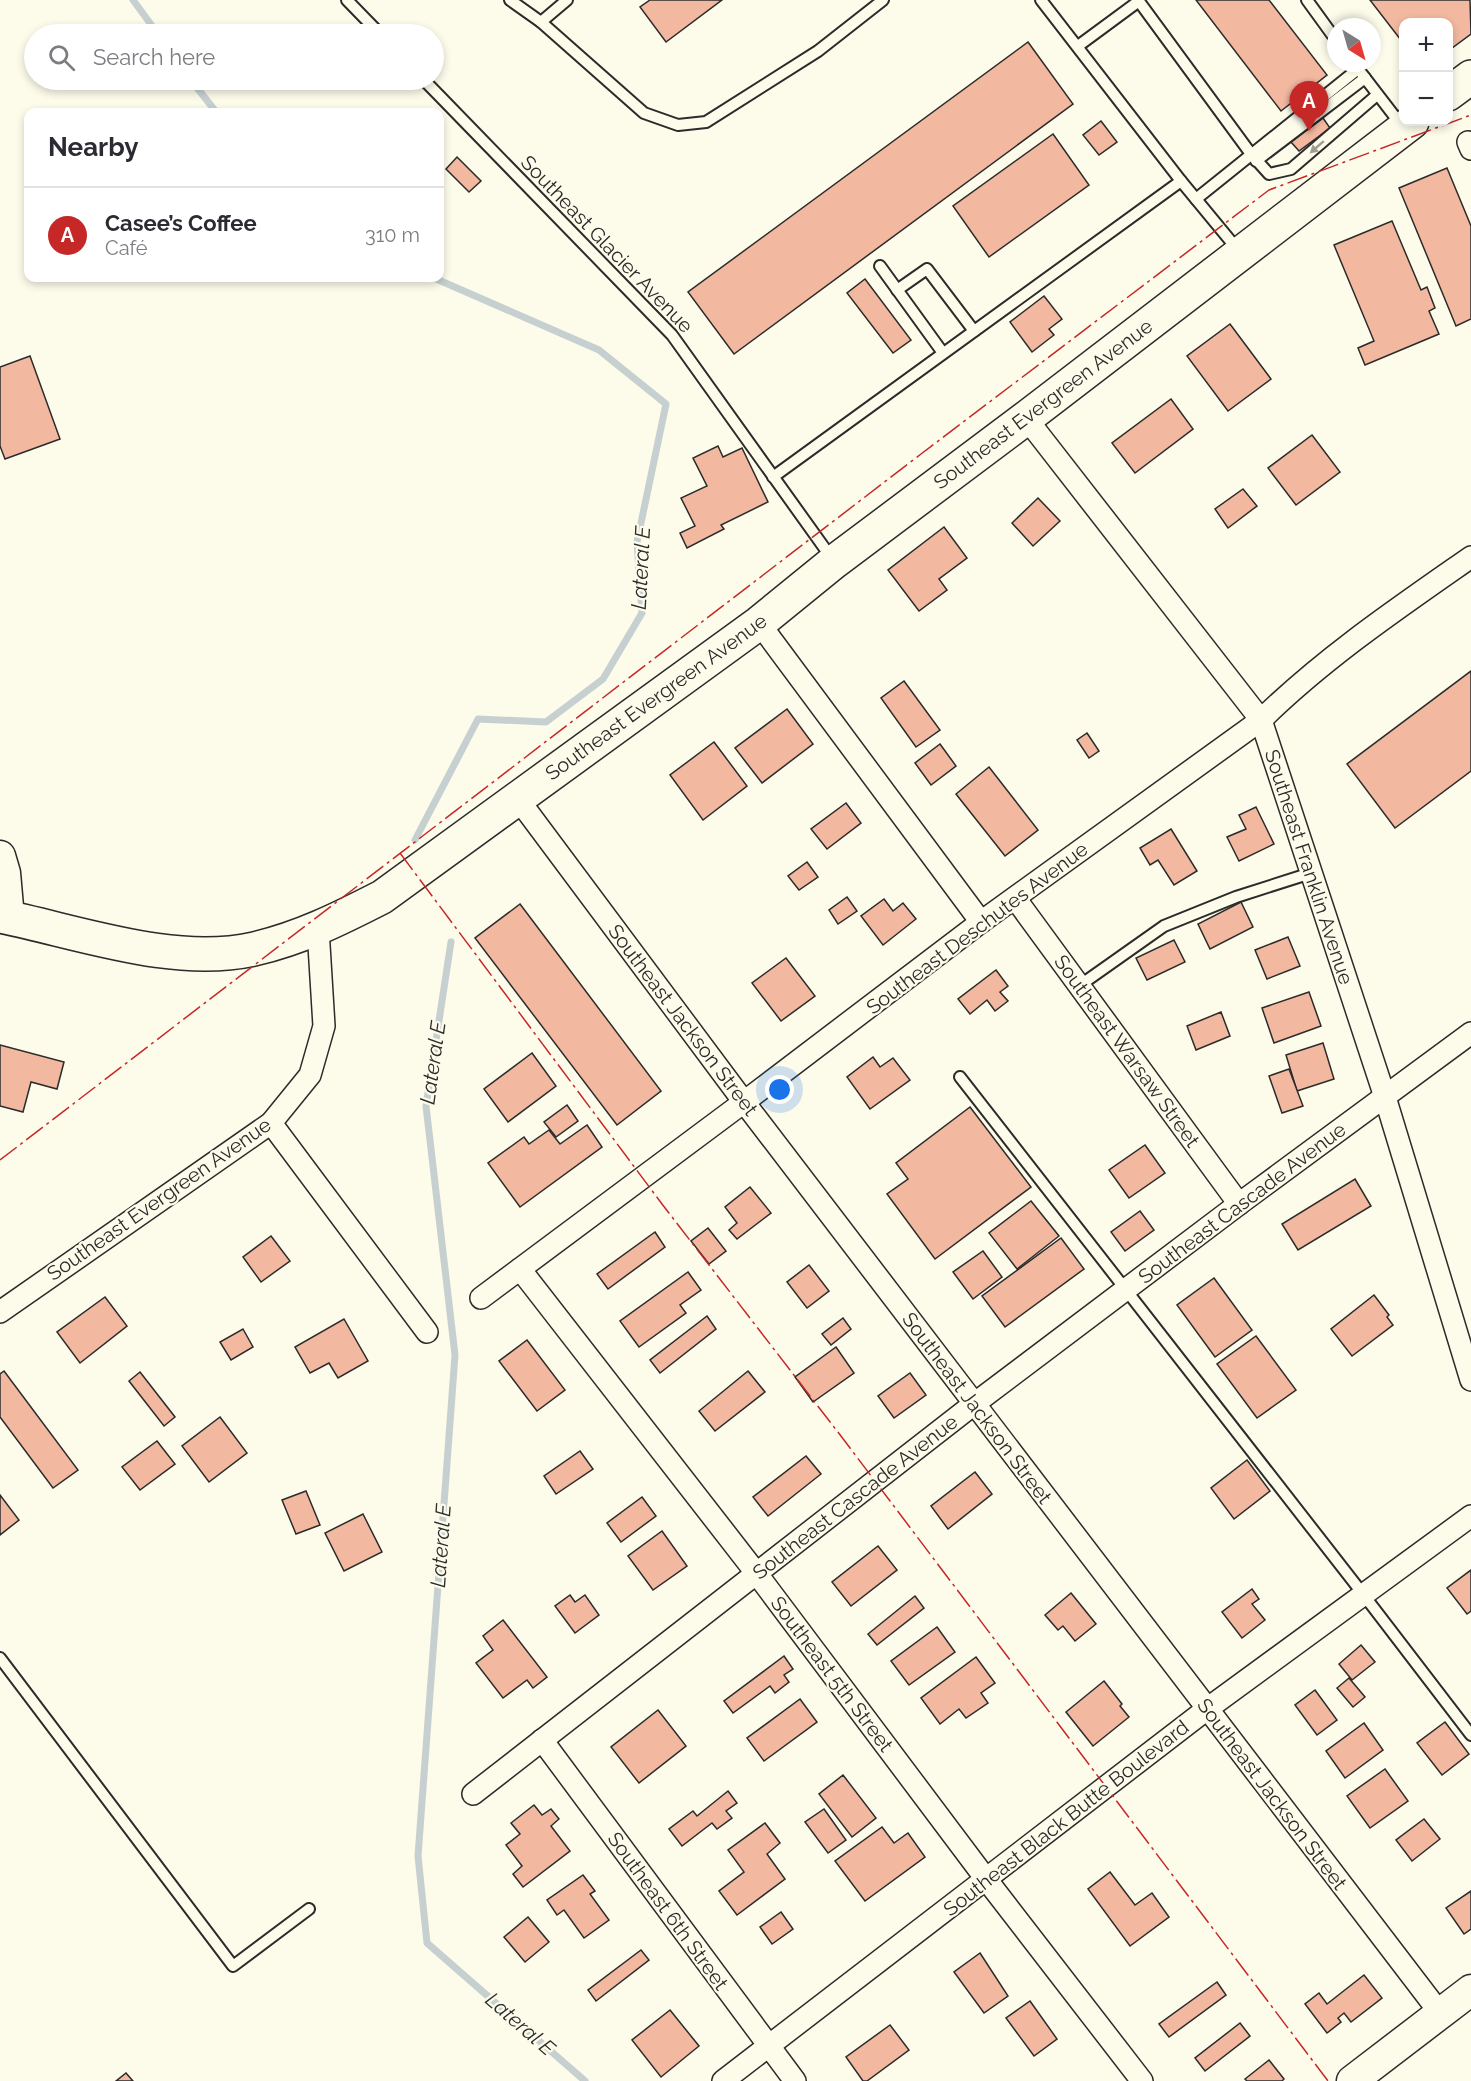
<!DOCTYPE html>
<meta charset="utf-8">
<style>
:root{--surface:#fff;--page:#f7f7f7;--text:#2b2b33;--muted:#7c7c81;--line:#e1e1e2;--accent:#c62828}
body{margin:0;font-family:Raleway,sans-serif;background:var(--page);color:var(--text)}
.controls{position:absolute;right:18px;top:18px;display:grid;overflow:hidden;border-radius:12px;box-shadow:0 3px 9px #0003}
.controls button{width:54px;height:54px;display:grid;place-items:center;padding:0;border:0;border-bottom:2px solid var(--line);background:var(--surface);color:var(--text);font:30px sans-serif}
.compass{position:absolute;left:1327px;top:18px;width:54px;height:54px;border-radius:50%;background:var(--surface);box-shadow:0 3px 9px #0003;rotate:143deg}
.you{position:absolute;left:780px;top:1090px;width:21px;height:21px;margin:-15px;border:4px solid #fff;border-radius:50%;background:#1a73e8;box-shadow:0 0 0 9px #1a73e833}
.badge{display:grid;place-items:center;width:39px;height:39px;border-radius:50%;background:var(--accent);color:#fff;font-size:20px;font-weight:700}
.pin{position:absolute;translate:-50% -50px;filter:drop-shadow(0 2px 3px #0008)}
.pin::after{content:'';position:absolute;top:32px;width:21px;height:18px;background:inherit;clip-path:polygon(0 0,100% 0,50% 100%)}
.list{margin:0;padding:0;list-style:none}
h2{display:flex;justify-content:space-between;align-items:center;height:78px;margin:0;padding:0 24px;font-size:26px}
h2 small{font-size:20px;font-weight:400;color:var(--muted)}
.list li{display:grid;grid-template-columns:39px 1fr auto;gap:18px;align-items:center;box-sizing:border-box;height:96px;padding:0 24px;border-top:2px solid var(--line)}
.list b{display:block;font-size:22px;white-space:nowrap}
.list p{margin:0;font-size:20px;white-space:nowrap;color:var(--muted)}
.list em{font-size:20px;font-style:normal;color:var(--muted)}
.icon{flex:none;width:33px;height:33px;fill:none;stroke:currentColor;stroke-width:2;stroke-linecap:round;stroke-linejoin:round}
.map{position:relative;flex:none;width:1471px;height:2081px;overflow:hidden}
.search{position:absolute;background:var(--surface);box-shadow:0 3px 9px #0003;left:24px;top:24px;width:420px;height:66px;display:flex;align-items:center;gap:15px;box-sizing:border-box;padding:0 21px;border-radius:33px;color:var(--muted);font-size:22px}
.panel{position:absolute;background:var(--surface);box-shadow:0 3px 9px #0003;left:24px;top:108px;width:420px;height:174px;border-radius:12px}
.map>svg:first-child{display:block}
</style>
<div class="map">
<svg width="1471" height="2081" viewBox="0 0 1471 2081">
<rect width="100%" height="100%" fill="#fdfbea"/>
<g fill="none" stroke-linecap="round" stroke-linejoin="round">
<g stroke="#c7d0d0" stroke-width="7">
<path d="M 133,0 L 158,34"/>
<path d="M 191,80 L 216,112"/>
<path d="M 415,840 L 478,719 L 546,722 L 603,679 L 642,613 L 637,542 L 666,404 L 599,350 L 434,278"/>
<path d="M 451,942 L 426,1106 L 455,1355 L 418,1856 L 427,1943 L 585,2081"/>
</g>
</g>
<g fill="#f2b8a0" stroke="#2b2b2b" stroke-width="1.5">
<path d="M 650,0 L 722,0 L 666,42 L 640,7 Z"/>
<path d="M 1196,0 L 1269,0 L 1327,75 L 1281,111 Z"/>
<path d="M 1370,0 L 1470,0 L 1471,34 L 1448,51 L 1448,22 L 1404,22 L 1404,44 Z"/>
<path d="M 1028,42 L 1073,104 L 734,354 L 688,292 Z"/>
<path d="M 1323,118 L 1330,128 L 1299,151 L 1291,142 Z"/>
<path d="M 1101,121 L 1117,142 L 1099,155 L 1083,135 Z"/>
<path d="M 1053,134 L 1089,185 L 989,257 L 953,206 Z"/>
<path d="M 457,157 L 481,181 L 469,192 L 446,169 Z"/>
<path d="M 1447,168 L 1471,226 L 1471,319 L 1456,326 L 1399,188 Z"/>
<path d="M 1392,221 L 1421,290 L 1427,287 L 1435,308 L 1429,311 L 1439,334 L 1365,365 L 1358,348 L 1374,341 L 1334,245 Z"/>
<path d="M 865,279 L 911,340 L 893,353 L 847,293 Z"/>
<path d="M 1044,296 L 1062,319 L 1049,329 L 1054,335 L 1032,352 L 1010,322 Z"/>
<path d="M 1230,324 L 1271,379 L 1228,411 L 1187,356 Z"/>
<path d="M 30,356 L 60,439 L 5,459 L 0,446 L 0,367 Z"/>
<path d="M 1171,399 L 1193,429 L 1135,473 L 1112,443 Z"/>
<path d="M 1312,435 L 1340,472 L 1296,505 L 1268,468 Z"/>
<path d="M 718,446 L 723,457 L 742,448 L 768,502 L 721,525 L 724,529 L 687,548 L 680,533 L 695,526 L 681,498 L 707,486 L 693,458 Z"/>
<path d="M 1243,489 L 1257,506 L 1228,528 L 1215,509 Z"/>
<path d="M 1038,498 L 1060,521 L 1033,546 L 1012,523 Z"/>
<path d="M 944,527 L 967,558 L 939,579 L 947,590 L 919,611 L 888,570 Z"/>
<path d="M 1471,671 L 1471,771 L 1395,828 L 1347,764 Z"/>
<path d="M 904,681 L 940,730 L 916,747 L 881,698 Z"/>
<path d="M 787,709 L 813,744 L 762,783 L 735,748 Z"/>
<path d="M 1087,733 L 1099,751 L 1089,758 L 1077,740 Z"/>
<path d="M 714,742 L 747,786 L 703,820 L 670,775 Z"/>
<path d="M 940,744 L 956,766 L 931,785 L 915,763 Z"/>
<path d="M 989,767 L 1038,830 L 1005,856 L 956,794 Z"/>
<path d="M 846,803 L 861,823 L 827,849 L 811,829 Z"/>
<path d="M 1256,807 L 1274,844 L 1239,861 L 1227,837 L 1246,829 L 1239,815 Z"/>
<path d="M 1171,829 L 1197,871 L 1174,885 L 1158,860 L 1150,865 L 1140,848 Z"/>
<path d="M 807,862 L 818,877 L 799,890 L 788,876 Z"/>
<path d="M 847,897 L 857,911 L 838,924 L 829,910 Z"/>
<path d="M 884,899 L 893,911 L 903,903 L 916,919 L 883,945 L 861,916 Z"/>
<path d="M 1241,902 L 1253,927 L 1210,949 L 1198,924 Z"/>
<path d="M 520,904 L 661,1091 L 617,1125 L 475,938 Z"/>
<path d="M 1288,937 L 1300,966 L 1267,979 L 1255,950 Z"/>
<path d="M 1174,940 L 1185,962 L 1147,980 L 1136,958 Z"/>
<path d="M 786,958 L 815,996 L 781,1021 L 752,983 Z"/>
<path d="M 996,970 L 1008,986 L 1000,992 L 1008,1001 L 995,1011 L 987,1000 L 970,1014 L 958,999 Z"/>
<path d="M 1309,992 L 1321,1026 L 1274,1043 L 1262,1008 Z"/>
<path d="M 1221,1012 L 1230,1036 L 1196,1050 L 1187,1026 Z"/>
<path d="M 1323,1043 L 1334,1079 L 1297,1091 L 1286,1055 Z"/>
<path d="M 0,1045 L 64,1062 L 57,1089 L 31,1082 L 23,1112 L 0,1106 Z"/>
<path d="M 532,1053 L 556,1086 L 508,1122 L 484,1089 Z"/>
<path d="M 873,1057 L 880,1067 L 893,1058 L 910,1080 L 870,1109 L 847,1077 Z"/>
<path d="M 1289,1069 L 1303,1106 L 1282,1113 L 1269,1076 Z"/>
<path d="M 567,1105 L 578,1121 L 556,1137 L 544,1122 Z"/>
<path d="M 970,1107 L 1031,1187 L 935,1259 L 887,1194 L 908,1179 L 896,1163 Z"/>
<path d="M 587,1125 L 602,1147 L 520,1207 L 488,1163 L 524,1137 L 529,1144 L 549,1130 L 560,1144 Z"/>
<path d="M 1145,1145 L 1165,1173 L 1129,1198 L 1109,1170 Z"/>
<path d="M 1355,1179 L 1371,1206 L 1298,1250 L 1282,1224 Z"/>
<path d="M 750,1187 L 771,1213 L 737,1239 L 729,1230 L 737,1223 L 725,1207 Z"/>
<path d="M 1031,1201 L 1059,1236 L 1017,1269 L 989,1233 Z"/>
<path d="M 1140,1211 L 1154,1230 L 1125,1251 L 1111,1232 Z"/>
<path d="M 708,1228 L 726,1251 L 709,1264 L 691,1241 Z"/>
<path d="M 655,1232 L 665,1247 L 608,1289 L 597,1274 Z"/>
<path d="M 271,1236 L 290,1261 L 261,1282 L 243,1257 Z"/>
<path d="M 1061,1238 L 1084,1269 L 1005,1327 L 982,1296 Z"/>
<path d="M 983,1251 L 1002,1277 L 973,1299 L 953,1272 Z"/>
<path d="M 809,1265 L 829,1291 L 807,1308 L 787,1282 Z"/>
<path d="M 688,1272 L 701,1290 L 680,1305 L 686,1313 L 639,1347 L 620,1321 Z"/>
<path d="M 1214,1278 L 1252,1330 L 1215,1357 L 1177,1305 Z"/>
<path d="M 1374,1295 L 1389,1315 L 1387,1317 L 1393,1325 L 1352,1356 L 1331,1329 Z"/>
<path d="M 105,1297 L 127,1326 L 80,1363 L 57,1332 Z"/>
<path d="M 707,1316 L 716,1329 L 660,1373 L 650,1360 Z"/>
<path d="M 843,1318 L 851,1329 L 831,1345 L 822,1334 Z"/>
<path d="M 344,1319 L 368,1361 L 338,1378 L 329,1363 L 310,1373 L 295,1347 Z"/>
<path d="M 243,1329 L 253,1347 L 231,1360 L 220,1342 Z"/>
<path d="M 1256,1336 L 1296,1390 L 1257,1418 L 1217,1364 Z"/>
<path d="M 527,1340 L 565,1390 L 537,1411 L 499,1361 Z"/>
<path d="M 836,1347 L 854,1373 L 813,1402 L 795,1377 Z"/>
<path d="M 4,1371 L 78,1470 L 53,1488 L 0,1417 L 0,1374 Z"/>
<path d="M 748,1371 L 765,1392 L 715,1431 L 699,1411 Z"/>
<path d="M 140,1372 L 175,1417 L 164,1426 L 129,1381 Z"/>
<path d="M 910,1373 L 926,1395 L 894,1418 L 878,1396 Z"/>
<path d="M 220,1417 L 247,1453 L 209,1482 L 182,1446 Z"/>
<path d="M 157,1441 L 175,1464 L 140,1490 L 122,1467 Z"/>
<path d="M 580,1451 L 593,1469 L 556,1494 L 544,1476 Z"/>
<path d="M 806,1456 L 821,1474 L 768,1516 L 753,1497 Z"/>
<path d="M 1247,1460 L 1270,1491 L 1234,1519 L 1211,1488 Z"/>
<path d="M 975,1472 L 992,1494 L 948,1529 L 931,1506 Z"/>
<path d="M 306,1491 L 320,1525 L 296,1534 L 282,1500 Z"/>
<path d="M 0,1495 L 19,1520 L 0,1535 Z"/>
<path d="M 642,1497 L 656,1516 L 621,1542 L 607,1523 Z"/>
<path d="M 363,1514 L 382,1552 L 344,1571 L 325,1533 Z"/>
<path d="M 662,1531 L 687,1566 L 653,1590 L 628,1556 Z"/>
<path d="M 878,1546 L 897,1570 L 851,1606 L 832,1582 Z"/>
<path d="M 1471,1570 L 1471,1611 L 1467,1614 L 1447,1588 Z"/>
<path d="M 1252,1589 L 1259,1599 L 1252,1604 L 1265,1620 L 1242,1638 L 1222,1612 Z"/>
<path d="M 1071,1593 L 1096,1624 L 1075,1641 L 1063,1626 L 1058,1630 L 1045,1615 Z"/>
<path d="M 570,1595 L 575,1602 L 585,1595 L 599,1615 L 575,1633 L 555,1606 Z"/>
<path d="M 915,1596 L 924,1608 L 877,1645 L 868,1634 Z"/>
<path d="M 503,1620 L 547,1677 L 533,1688 L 527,1680 L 503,1698 L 476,1663 L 493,1650 L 483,1636 Z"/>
<path d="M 937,1627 L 955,1652 L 909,1685 L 891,1661 Z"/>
<path d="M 1361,1645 L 1375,1662 L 1352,1680 L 1339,1664 Z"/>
<path d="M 784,1656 L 793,1669 L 784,1675 L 789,1682 L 775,1693 L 770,1686 L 733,1713 L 724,1701 Z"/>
<path d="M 976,1657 L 995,1683 L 981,1693 L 988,1703 L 966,1718 L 959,1709 L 940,1724 L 921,1698 Z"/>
<path d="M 1349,1678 L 1365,1697 L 1353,1707 L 1337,1688 Z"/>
<path d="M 1104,1681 L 1122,1704 L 1120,1706 L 1129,1717 L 1093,1746 L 1066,1712 Z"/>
<path d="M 1315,1690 L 1337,1720 L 1317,1735 L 1295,1705 Z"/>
<path d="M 800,1699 L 817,1722 L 764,1761 L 747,1738 Z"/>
<path d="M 658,1710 L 686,1746 L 639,1783 L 611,1747 Z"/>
<path d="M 1445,1722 L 1469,1754 L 1442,1775 L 1417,1743 Z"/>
<path d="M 1364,1723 L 1383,1750 L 1345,1778 L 1326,1751 Z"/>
<path d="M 1385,1769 L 1408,1801 L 1370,1828 L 1347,1796 Z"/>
<path d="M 843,1775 L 876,1818 L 852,1837 L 819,1794 Z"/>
<path d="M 728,1791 L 737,1803 L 726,1811 L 732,1818 L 717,1829 L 712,1823 L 682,1846 L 669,1829 L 693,1811 L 697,1816 Z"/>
<path d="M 534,1805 L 542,1815 L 551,1809 L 559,1819 L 551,1826 L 570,1851 L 523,1887 L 513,1874 L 522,1866 L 506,1845 L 520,1834 L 511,1823 Z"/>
<path d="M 824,1809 L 846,1840 L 828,1853 L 805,1822 Z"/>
<path d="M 1424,1819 L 1440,1839 L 1412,1861 L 1396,1840 Z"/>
<path d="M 765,1823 L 780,1843 L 767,1854 L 785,1879 L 737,1915 L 719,1891 L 744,1872 L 728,1850 Z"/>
<path d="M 882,1827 L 894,1843 L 908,1833 L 925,1857 L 865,1901 L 835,1861 Z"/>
<path d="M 1110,1872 L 1135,1905 L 1152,1893 L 1169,1917 L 1130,1946 L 1088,1889 Z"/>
<path d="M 583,1875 L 595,1891 L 590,1894 L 609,1920 L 584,1938 L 564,1910 L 557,1915 L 547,1900 Z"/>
<path d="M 1471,1891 L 1471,1929 L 1464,1934 L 1446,1908 Z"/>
<path d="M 781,1912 L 793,1929 L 772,1944 L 760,1927 Z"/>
<path d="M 528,1917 L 549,1942 L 525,1962 L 504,1937 Z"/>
<path d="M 641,1950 L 649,1960 L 596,2001 L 588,1990 Z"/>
<path d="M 980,1953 L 1008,1996 L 984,2013 L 954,1972 Z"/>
<path d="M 1364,1975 L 1382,1998 L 1351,2022 L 1344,2013 L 1338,2018 L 1341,2022 L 1327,2033 L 1305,2004 L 1319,1993 L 1327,2004 Z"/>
<path d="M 1217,1982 L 1226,1995 L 1169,2037 L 1159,2024 Z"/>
<path d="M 1030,2001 L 1057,2039 L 1034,2056 L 1006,2018 Z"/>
<path d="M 670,2010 L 699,2046 L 661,2077 L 632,2040 Z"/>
<path d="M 1240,2023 L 1250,2036 L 1205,2071 L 1195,2058 Z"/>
<path d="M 890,2025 L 909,2050 L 867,2081 L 863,2081 L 846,2057 Z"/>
<path d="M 1269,2060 L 1284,2079 L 1282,2081 L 1247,2081 L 1245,2079 Z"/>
<path d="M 126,2073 L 133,2081 L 116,2081 Z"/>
</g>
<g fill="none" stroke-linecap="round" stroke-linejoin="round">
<defs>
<g id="lane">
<path d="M 347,0 L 380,34"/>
<path d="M 510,0 L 541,22"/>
<path d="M 567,0 L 541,22 L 644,113 L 678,125 L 706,122 L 818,51 L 883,0"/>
<path d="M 1138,0 L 1251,154 L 1269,174 L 1291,169 L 1377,95"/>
<path d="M 1307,0 L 1336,40"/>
<path d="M 1078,46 L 1139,1"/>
<path d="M 1362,74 L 1402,126"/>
<path d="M 424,80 L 672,335 L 833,560"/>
<path d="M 1256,161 L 1365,78"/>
<path d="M 1181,181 L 1238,250"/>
<path d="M 1196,199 L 1358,69 L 1353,63"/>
<path d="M 880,266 L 943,353"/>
<path d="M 897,290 L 927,269 L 974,331"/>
<path d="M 773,477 L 1181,181 L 1041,0"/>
<path d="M 1079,986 L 1164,926 L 1236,897 L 1311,873"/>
<path d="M 960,1077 L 1363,1594 L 1471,1735"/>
<path d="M 0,1658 L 233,1966 L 309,1909"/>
</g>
<g id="street">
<path d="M 1468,142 L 1471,149"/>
<path d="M 1026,418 L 1261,720 L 1385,1097 L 1471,1380"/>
<path d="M 759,623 L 981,922"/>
<path d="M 518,799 L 744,1102 L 1440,2013"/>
<path d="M 1015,898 L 1239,1204"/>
<path d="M 271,1123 L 427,1332"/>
<path d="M 520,1269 L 757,1574 L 986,1879 L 1142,2081"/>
<path d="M 481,1298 L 744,1102 L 981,922 L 1261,720 C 1324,658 1398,608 1471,557"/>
<path d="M 0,1312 L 271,1123 L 310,1075 L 324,1026 L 318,929"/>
<path d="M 542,1740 L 795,2081"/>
<path d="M 473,1794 L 974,1404 L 1239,1204 L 1471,1033"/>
<path d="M 723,2081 L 1207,1709 L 1471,1516"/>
</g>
<g id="secondary">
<path d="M 0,856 L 5,873 L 9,918"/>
<path d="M 1352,2081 L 1471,1990"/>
</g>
<g id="highway">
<path d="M 1448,94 L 1471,77"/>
<path d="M 0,916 C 79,932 173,967 254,949 C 301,938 339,919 382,897 L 759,623 L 834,562 L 1026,418 L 1412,122"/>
</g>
</defs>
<use href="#lane" stroke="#2b2b2b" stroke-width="14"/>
<use href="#street" stroke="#2b2b2b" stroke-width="24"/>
<use href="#secondary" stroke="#2b2b2b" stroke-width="33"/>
<use href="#highway" stroke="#2b2b2b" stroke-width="36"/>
<use href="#lane" stroke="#fdfbea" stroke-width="10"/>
<use href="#street" stroke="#fdfbea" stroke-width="21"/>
<use href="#secondary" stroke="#fdfbea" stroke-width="30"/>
<use href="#highway" stroke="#fdfbea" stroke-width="33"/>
<g stroke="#c62828" stroke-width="1.5" stroke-dasharray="21 4.5 3 4.5" stroke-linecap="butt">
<path d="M 400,853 L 662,1204 L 844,1440 L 1328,2081"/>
<path d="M 0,1160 L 921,454 L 1269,190 L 1471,115"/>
</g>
</g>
<defs><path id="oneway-solid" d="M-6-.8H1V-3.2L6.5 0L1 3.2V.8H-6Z" transform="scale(1.5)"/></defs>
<use fill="#9e9d94" href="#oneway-solid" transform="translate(1317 147) rotate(139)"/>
<g text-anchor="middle" stroke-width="4.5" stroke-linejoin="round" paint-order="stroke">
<g font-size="20" fill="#2b2b2b" stroke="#fdfbea">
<text transform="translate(607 244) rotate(46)" y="7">Southeast Glacier Avenue</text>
<text transform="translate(1043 404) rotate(-37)" y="7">Southeast Evergreen Avenue</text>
<text transform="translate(656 697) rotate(-36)" y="7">Southeast Evergreen Avenue</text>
<text transform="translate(1309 867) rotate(72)" y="7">Southeast Franklin Avenue</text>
<text transform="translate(977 928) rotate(-37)" y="7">Southeast Deschutes Avenue</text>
<text transform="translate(683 1020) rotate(53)" y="7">Southeast Jackson Street</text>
<text transform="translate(1127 1051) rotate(54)" y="7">Southeast Warsaw Street</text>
<text transform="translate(159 1199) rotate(-35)" y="7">Southeast Evergreen Avenue</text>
<text transform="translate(1242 1203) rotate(-37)" y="7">Southeast Cascade Avenue</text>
<text transform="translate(977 1408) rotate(53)" y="7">Southeast Jackson Street</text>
<text transform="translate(855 1497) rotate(-38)" y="7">Southeast Cascade Avenue</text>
<text transform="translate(832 1674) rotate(53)" y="7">Southeast 5th Street</text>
<text transform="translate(1272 1794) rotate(53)" y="7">Southeast Jackson Street</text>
<text transform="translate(1066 1818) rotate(-38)" y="7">Southeast Black Butte Boulevard</text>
<text transform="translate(668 1911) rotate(54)" y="7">Southeast 6th Street</text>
</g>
<g font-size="21" font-style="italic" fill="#2b2b2b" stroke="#fdfbea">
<text transform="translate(641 568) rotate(-87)" y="7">Lateral E</text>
<text transform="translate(433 1063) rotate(-82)" y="7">Lateral E</text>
<text transform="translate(441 1546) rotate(-86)" y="7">Lateral E</text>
<text transform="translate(520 2024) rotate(41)" y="7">Lateral E</text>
</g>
</g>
</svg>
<div class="controls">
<button>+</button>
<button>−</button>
</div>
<svg class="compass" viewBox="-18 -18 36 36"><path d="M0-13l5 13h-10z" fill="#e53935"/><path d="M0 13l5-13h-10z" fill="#7c7c81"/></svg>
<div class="you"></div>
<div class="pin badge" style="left:1309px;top:131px">A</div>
<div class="search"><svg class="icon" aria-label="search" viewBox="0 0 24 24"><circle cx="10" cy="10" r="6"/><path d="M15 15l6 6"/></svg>Search here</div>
<section class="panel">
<h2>Nearby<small></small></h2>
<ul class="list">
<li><span class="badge">A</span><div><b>Casee’s Coffee</b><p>Café</p></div><em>310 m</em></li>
</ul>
</section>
</div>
